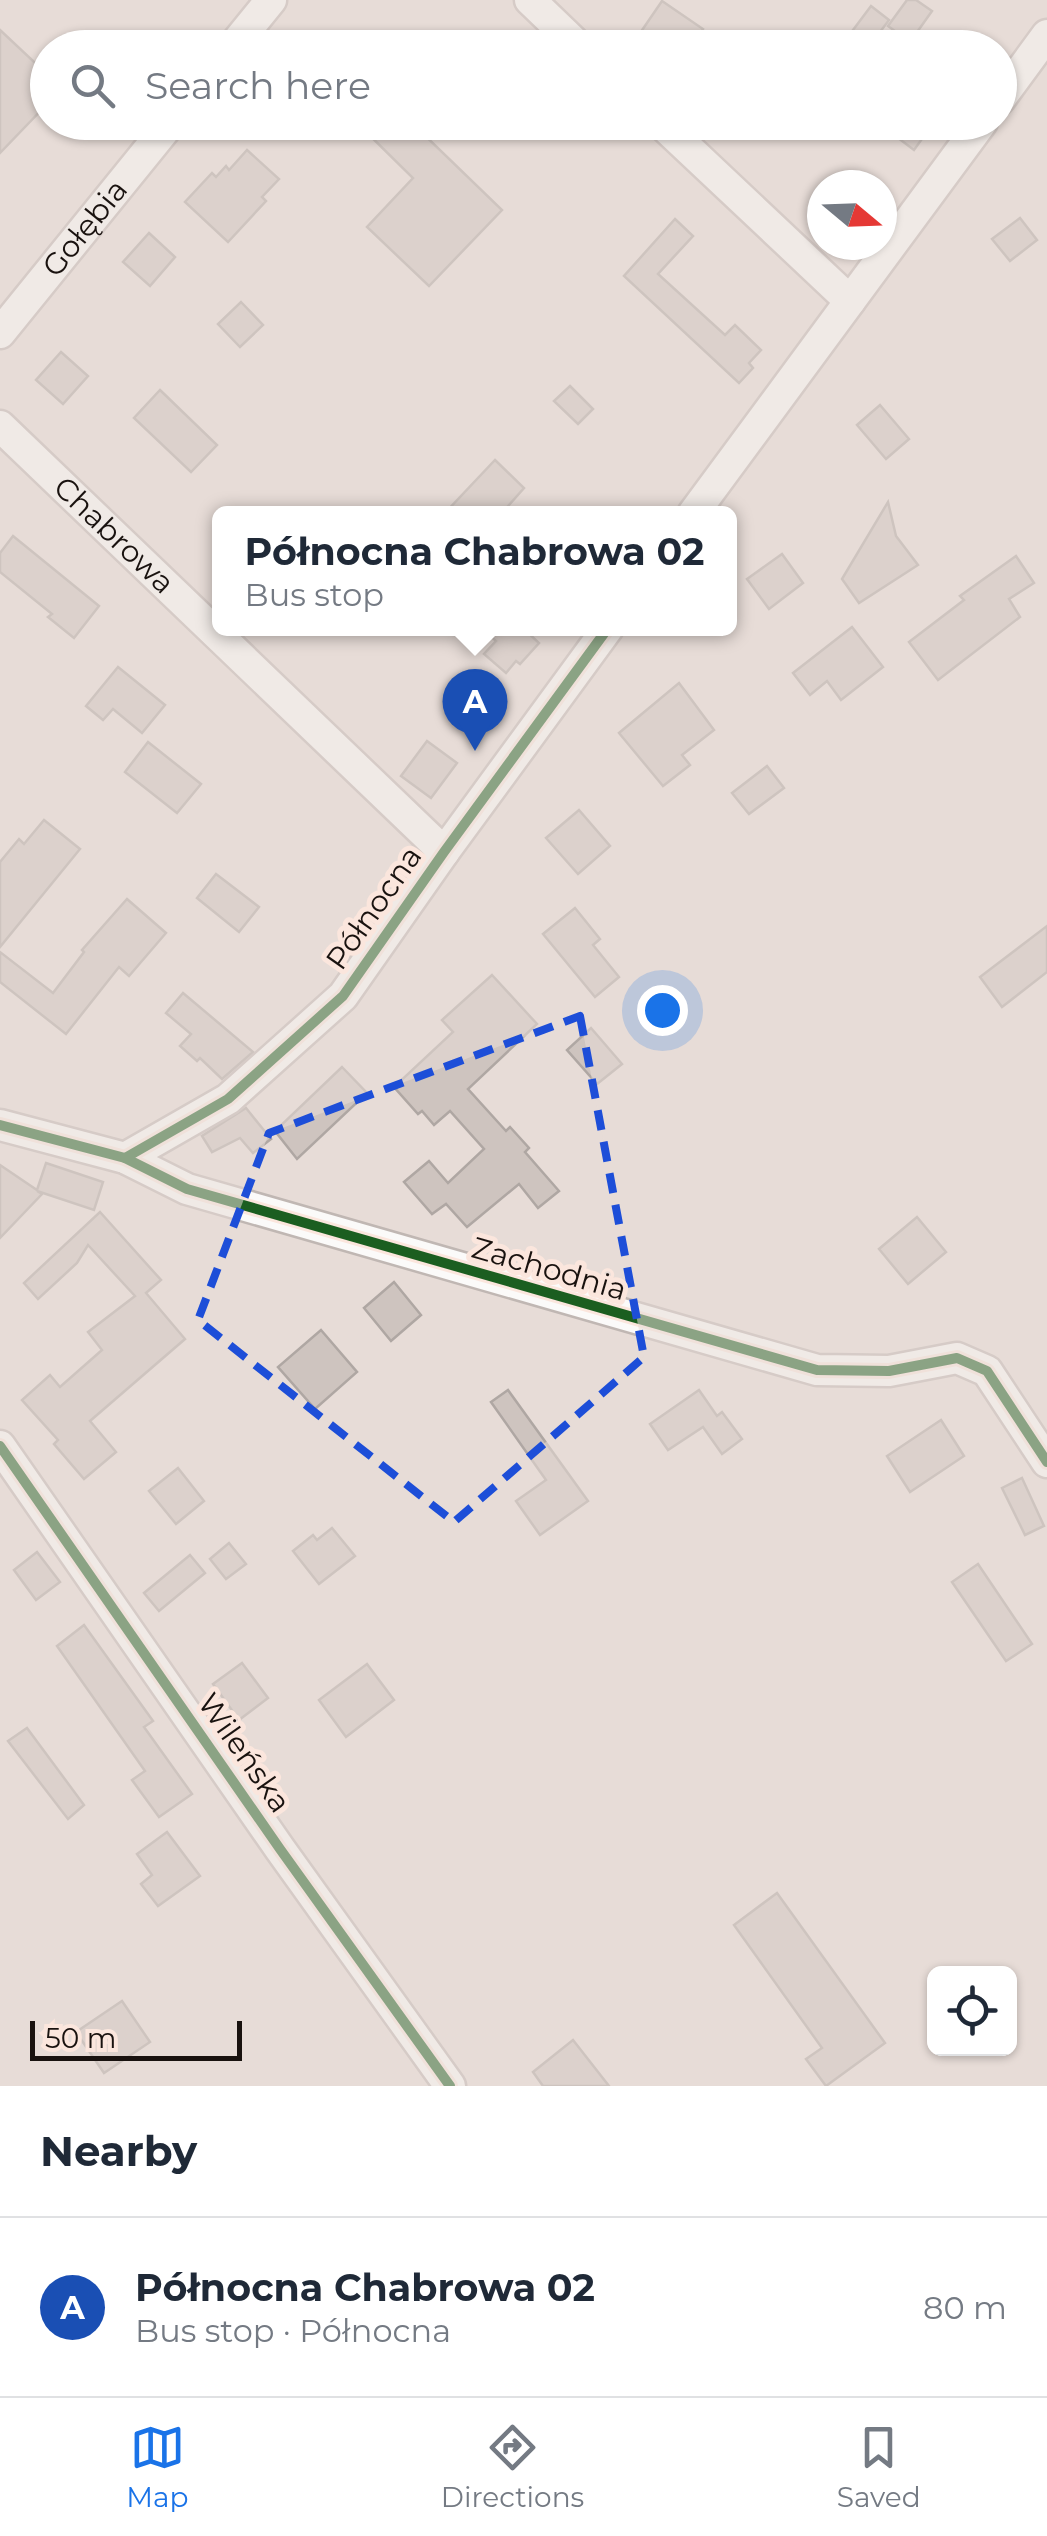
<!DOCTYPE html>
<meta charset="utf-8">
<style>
:root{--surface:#fff;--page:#f6f6f7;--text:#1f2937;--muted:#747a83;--line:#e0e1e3;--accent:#1a73e8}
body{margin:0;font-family:Montserrat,sans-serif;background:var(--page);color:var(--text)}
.controls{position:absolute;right:30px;bottom:30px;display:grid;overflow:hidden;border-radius:15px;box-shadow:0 2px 8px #0004}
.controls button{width:90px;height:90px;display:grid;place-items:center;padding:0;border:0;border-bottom:2px solid var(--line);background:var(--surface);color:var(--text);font:50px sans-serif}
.compass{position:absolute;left:807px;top:170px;width:90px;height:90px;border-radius:50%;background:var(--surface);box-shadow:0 2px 8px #0004;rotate:109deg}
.scale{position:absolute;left:30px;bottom:25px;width:212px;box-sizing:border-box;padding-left:10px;border:5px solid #19120f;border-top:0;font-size:28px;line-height:35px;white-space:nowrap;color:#19120f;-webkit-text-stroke:8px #fbe6dd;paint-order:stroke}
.you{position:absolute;left:662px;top:1010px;width:35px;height:35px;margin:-25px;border:8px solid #fff;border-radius:50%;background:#1a73e8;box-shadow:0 0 0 15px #1a73e833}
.badge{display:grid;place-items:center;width:65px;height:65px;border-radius:50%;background:var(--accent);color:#fff;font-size:32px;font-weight:700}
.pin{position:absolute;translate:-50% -82px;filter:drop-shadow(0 2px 5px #0008)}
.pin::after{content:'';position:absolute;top:52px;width:35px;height:30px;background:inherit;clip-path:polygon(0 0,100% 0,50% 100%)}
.popup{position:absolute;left:212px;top:506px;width:525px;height:130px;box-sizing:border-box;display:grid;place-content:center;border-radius:15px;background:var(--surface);filter:drop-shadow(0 2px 8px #0005);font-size:32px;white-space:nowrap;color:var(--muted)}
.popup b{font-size:38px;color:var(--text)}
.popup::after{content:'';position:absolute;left:50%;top:100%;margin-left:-20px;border:20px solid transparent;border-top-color:var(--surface)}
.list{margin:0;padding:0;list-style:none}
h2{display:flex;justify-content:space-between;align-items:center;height:130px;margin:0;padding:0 40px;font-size:42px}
h2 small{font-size:32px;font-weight:400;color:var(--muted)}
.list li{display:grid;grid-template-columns:65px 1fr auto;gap:30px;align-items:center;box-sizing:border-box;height:180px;padding:0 40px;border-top:2px solid var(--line)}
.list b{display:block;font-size:38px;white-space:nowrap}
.list p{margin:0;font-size:32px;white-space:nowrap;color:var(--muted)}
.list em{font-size:32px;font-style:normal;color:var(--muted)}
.icon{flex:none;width:55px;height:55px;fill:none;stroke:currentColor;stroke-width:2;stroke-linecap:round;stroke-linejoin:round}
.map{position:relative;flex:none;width:1047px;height:2086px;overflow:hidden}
.search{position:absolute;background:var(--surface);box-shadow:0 2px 8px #0004;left:30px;right:30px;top:30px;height:110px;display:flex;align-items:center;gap:25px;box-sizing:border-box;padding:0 35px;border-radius:55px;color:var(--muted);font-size:38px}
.sheet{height:310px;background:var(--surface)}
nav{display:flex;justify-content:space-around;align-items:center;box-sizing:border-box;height:140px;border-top:2px solid var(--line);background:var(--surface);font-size:28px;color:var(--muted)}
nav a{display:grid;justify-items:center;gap:5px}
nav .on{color:var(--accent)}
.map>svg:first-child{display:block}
</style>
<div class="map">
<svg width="1047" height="2086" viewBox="0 0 1047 2086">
<rect width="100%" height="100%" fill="#e7dcd7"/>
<g fill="#cec4bf" stroke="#afa7a3" stroke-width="2.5">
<path d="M 907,0 L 916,0 L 932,11 L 910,42 L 888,26 Z"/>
<path d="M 662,1 L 703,29 L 691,48 L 649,48 L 636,39 Z"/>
<path d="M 871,6 L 889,20 L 868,48 L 850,34 Z"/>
<path d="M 0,30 L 48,75 L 48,103 L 0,153 Z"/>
<path d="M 356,122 L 411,122 L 502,210 L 429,286 L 367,227 L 413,178 Z"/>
<path d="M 877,122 L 934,122 L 914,150 Z"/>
<path d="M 247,150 L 279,179 L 262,197 L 266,201 L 228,242 L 185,202 L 212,173 L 216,177 L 226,166 L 229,170 Z"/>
<path d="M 1020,218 L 1037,240 L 1010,261 L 992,239 Z"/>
<path d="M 675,219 L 693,236 L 658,274 L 725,335 L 735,325 L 761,350 L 749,363 L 753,368 L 739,383 L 624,276 Z"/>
<path d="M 149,233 L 175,257 L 150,286 L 123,262 Z"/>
<path d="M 241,302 L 263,325 L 240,347 L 218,324 Z"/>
<path d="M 61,352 L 88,376 L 63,404 L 36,380 Z"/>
<path d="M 570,386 L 593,409 L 578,424 L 554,401 Z"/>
<path d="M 160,390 L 217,445 L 191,472 L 134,418 Z"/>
<path d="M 880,405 L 909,439 L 886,459 L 857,425 Z"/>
<path d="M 495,460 L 524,488 L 501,514 L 444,514 Z"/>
<path d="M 888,502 L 896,536 L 918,565 L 859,603 L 842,579 Z"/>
<path d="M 13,536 L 99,606 L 74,638 L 48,617 L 52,614 L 0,572 L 0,553 Z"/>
<path d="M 782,554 L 803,583 L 769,609 L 747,579 Z"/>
<path d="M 1016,556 L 1034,583 L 1009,599 L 1020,617 L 938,680 L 909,642 L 964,600 L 960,596 Z"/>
<path d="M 852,627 L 883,667 L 841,700 L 827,681 L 810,695 L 793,673 Z"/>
<path d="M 482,628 L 523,628 L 539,643 L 520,664 L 516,661 L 506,673 L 484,654 L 496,641 Z"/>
<path d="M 118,667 L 165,705 L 142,733 L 113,709 L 103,720 L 86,706 Z"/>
<path d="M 679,683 L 714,730 L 682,755 L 690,765 L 663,786 L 619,733 Z"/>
<path d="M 427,741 L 457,763 L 431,798 L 401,776 Z"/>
<path d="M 148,742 L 201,784 L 177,813 L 125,772 Z"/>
<path d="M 767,766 L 784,788 L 749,814 L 732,793 Z"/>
<path d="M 579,810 L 610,846 L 578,874 L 546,838 Z"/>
<path d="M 44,820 L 80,849 L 0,947 L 0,862 L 19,839 L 24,844 Z"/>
<path d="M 216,874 L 259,907 L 239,932 L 197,898 Z"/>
<path d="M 127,899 L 166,933 L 129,976 L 119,967 L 66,1034 L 0,982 L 0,952 L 53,993 L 84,952 L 82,950 Z"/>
<path d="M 575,908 L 600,939 L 593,945 L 619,977 L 595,997 L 543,934 Z"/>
<path d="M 1047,926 L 1047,972 L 1002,1007 L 980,977 Z"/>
<path d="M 492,975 L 537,1024 L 468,1089 L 506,1131 L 510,1127 L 529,1148 L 525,1152 L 559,1191 L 538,1208 L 519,1184 L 467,1227 L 446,1204 L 432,1214 L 404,1182 L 429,1161 L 448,1183 L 484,1149 L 450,1111 L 434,1125 L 422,1111 L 418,1114 L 394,1087 L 453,1032 L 442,1020 Z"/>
<path d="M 183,993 L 253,1052 L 222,1079 L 200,1058 L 197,1061 L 180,1046 L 191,1034 L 166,1013 Z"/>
<path d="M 591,1028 L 622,1064 L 597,1084 L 567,1050 Z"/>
<path d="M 342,1067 L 367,1093 L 297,1159 L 275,1131 Z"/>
<path d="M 246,1108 L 271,1139 L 253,1153 L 240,1138 L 212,1152 L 202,1136 Z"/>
<path d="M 46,1163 L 103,1182 L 94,1210 L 37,1191 L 42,1194 L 0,1238 L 0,1165 L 37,1190 Z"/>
<path d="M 100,1212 L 161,1280 L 146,1293 L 185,1339 L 90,1421 L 116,1452 L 84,1479 L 54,1444 L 58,1440 L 22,1400 L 50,1375 L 60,1387 L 102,1350 L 88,1332 L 135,1296 L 88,1245 L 77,1263 L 38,1299 L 24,1283 Z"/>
<path d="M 917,1217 L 946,1252 L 908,1284 L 879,1249 Z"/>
<path d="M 394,1282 L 421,1315 L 391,1341 L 364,1308 Z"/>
<path d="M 321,1330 L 357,1372 L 315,1409 L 278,1367 Z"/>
<path d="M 508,1390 L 588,1501 L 540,1535 L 516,1501 L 546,1480 L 491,1402 Z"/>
<path d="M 699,1390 L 717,1416 L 722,1412 L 742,1439 L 722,1454 L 703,1427 L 668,1450 L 650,1424 Z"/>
<path d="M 941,1420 L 964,1456 L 910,1492 L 887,1456 Z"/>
<path d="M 178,1468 L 204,1501 L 176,1524 L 149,1491 Z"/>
<path d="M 1022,1478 L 1044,1526 L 1025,1535 L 1002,1488 Z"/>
<path d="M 332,1528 L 355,1556 L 319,1584 L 293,1551 L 313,1535 L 317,1540 Z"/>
<path d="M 229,1543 L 246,1564 L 226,1579 L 210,1559 Z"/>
<path d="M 37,1552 L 60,1582 L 36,1600 L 14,1570 Z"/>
<path d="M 190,1555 L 205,1573 L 159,1611 L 144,1593 Z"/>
<path d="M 978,1564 L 1032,1644 L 1006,1661 L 952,1582 Z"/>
<path d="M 84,1625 L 153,1721 L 144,1727 L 192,1794 L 159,1817 L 132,1780 L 145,1771 L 57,1646 Z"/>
<path d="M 242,1663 L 268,1698 L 239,1720 L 213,1684 Z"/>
<path d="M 367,1664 L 394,1700 L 346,1737 L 319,1700 Z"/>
<path d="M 27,1728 L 84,1805 L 68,1819 L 8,1741 Z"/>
<path d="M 167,1832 L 200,1876 L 158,1906 L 141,1884 L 152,1875 L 137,1854 Z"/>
<path d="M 777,1893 L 885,2043 L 826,2086 L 806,2059 L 822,2048 L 734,1925 Z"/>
<path d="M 122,2001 L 150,2042 L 104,2073 L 76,2032 Z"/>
<path d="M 573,2040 L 609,2086 L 543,2086 L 533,2072 Z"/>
</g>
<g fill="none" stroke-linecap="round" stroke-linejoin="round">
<defs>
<g id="minor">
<path d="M 530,0 L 580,48"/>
<path d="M 232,48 L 271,0"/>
<path d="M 1000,99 L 1047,35"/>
<path d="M 660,122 L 850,301"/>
<path id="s1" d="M 0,333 L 171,122"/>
<path id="s2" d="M 0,426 L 444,852"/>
<path d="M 693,514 L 982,122"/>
<path d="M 0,1125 L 125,1158 L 187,1189 L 817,1370 L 889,1371 L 957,1358 L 987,1371 L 1047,1462"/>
<path d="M 125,1158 L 228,1099 L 343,996 L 444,852 L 608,628"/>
<path d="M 0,1446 L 280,1849 L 450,2086"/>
</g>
</defs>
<use href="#minor" stroke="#c0b7b3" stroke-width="35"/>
<use href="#minor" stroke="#fbfaf9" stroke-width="30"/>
<defs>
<g id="cycleway">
<path d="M 0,1125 L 125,1158 L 187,1189 L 817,1370 L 889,1371 L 957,1358 L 987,1371 L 1047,1462"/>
<path d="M 125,1158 L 228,1099 L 343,996 L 444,852 L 608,628"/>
<path d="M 0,1446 L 280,1849 L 450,2086"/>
</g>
</defs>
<use href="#cycleway" stroke="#fbe6dd" stroke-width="16"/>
<use href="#cycleway" stroke="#1b5e20" stroke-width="10"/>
</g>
<path d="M0 0H1047V2086H0ZM 580,1016 L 644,1357 L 454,1522 L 198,1320 L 269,1133 Z" fill="#e7dcd7" fill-opacity=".55" fill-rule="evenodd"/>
<path fill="none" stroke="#1d4ed8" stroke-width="8" stroke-dasharray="20 12" stroke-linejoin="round" d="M 580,1016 L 644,1357 L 454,1522 L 198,1320 L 269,1133 Z"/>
<g text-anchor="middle" stroke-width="10" stroke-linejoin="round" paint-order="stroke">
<g font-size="30" fill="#19120f" stroke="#fbe6dd">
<text dy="10" stroke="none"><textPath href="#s1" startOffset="135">Gołębia</textPath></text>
<text dy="10" stroke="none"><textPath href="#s2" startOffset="158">Chabrowa</textPath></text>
<text transform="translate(374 908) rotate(-55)" y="10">Północna</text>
<text transform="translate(549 1269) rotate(16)" y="10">Zachodnia</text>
<text transform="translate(244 1753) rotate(55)" y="10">Wileńska</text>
</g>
</g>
</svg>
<div class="controls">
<button><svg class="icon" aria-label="locate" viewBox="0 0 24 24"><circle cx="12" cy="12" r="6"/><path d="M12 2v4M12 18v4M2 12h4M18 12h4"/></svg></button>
</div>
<svg class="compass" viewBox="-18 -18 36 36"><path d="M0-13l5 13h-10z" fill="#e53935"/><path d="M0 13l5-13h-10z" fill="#747a83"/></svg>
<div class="scale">50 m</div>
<div class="you"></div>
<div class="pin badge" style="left:475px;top:751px;background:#1a4fb4">A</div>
<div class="popup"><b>Północna Chabrowa 02</b>Bus stop</div>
<div class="search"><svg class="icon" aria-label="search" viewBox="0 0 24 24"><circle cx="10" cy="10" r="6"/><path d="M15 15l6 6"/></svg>Search here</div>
</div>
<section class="sheet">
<h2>Nearby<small></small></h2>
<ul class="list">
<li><span class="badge" style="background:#1a4fb4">A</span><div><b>Północna Chabrowa 02</b><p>Bus stop · Północna</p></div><em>80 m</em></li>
</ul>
</section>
<nav>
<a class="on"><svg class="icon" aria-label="map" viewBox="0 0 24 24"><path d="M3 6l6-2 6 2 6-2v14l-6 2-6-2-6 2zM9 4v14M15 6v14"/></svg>Map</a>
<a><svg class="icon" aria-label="directions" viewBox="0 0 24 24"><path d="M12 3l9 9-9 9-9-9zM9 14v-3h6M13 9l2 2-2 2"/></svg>Directions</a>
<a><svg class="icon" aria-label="saved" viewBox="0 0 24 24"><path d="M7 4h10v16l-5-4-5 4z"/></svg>Saved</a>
</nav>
